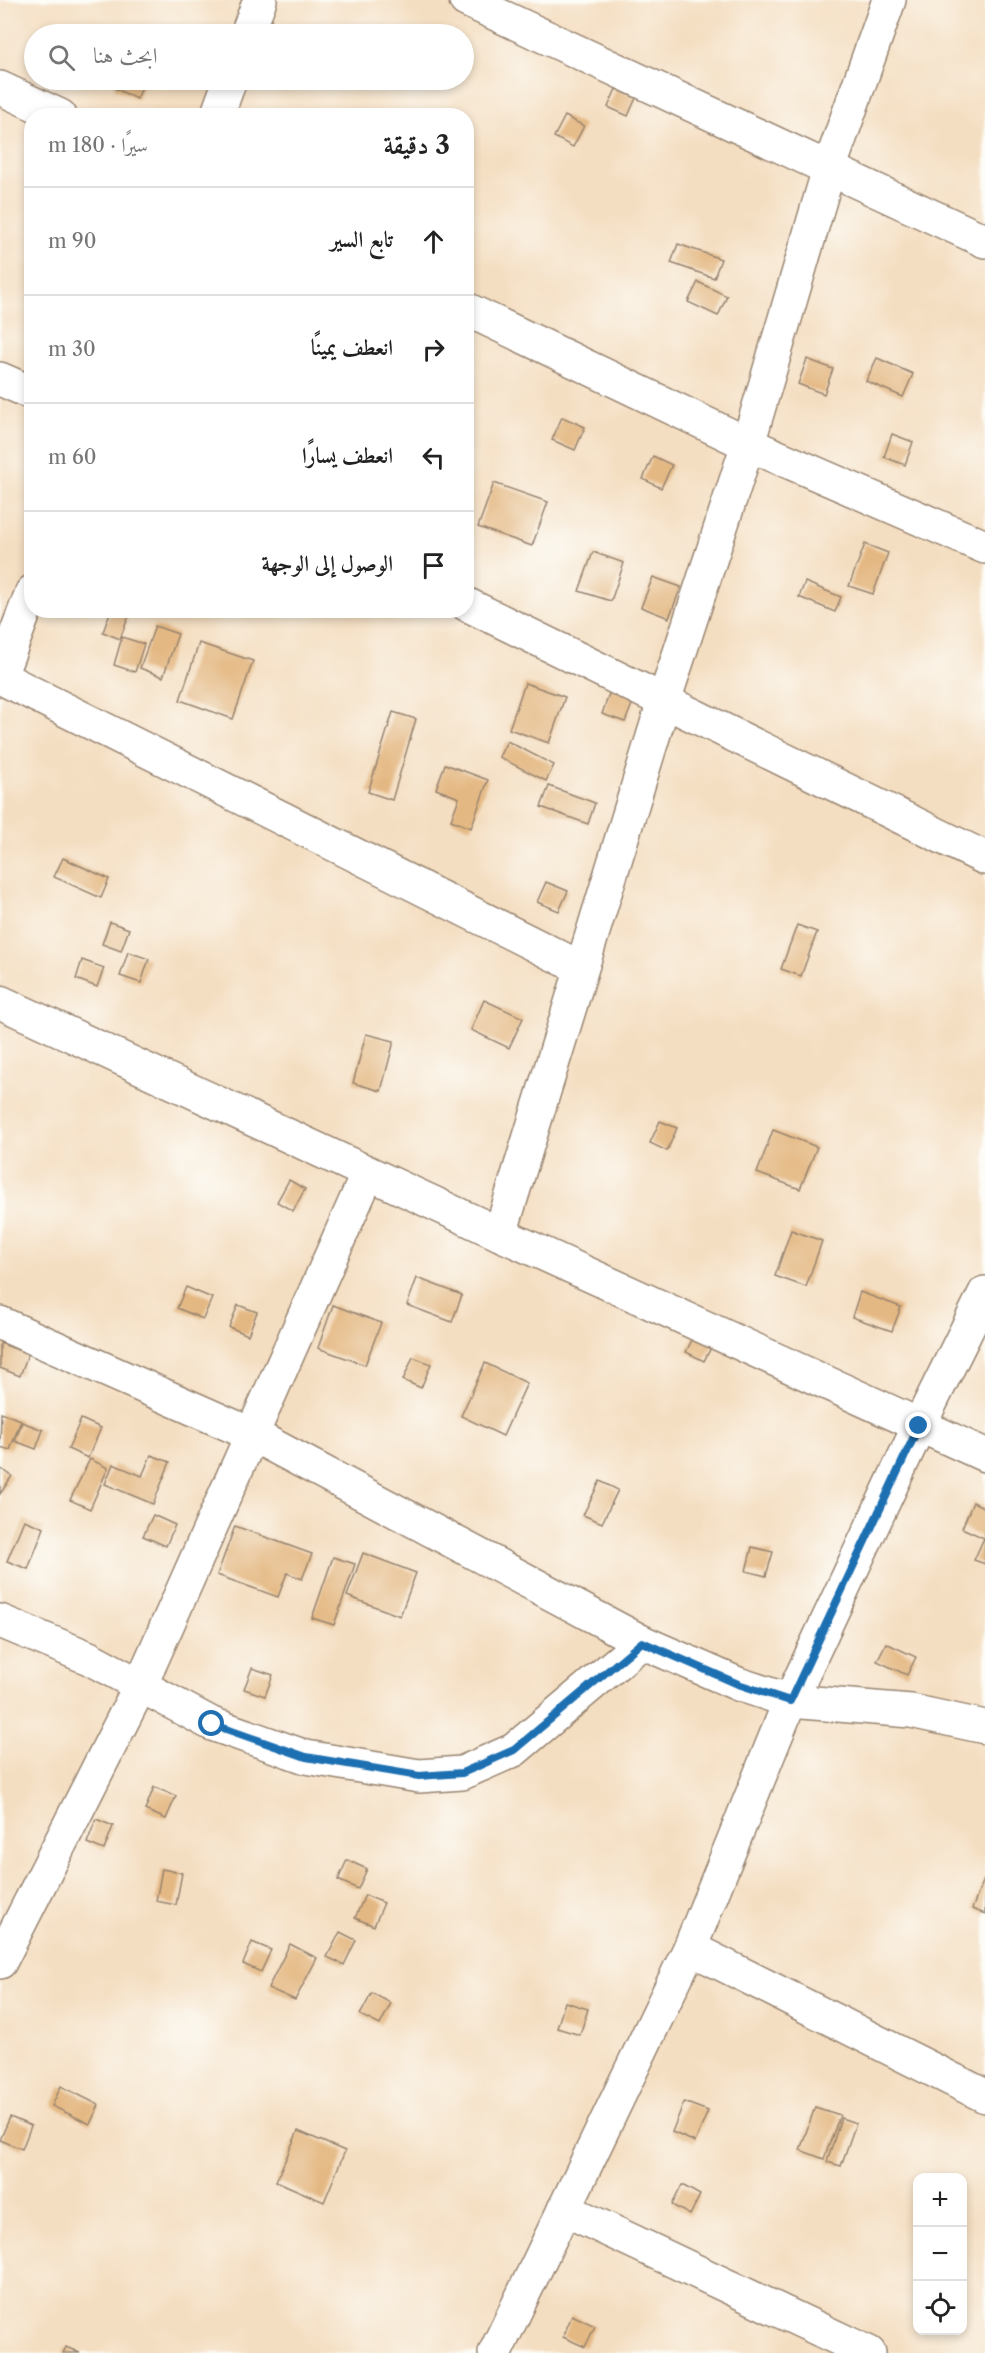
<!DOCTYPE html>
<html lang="ar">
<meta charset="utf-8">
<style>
:root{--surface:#fff;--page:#f6f6f6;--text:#222;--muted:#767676;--line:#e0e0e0}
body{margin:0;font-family:"Libre Caslon Text",Amiri,serif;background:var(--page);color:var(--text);direction:rtl}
.controls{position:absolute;right:18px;bottom:18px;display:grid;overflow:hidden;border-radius:12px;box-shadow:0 3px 9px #0003}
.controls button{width:54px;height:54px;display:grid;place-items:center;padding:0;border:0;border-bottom:2px solid var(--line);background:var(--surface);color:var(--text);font:30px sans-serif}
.stop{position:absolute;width:18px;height:18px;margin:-14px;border:4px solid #1f6fb2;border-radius:50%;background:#fff}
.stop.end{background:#1f6fb2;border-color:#fff;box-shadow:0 2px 6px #0008}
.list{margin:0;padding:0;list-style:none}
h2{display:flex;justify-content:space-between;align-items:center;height:78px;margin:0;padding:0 24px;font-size:26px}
h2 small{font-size:20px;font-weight:400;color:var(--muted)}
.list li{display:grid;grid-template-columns:39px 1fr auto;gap:18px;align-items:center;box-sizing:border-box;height:108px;padding:0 24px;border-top:2px solid var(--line)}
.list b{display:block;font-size:22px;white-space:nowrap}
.list em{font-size:20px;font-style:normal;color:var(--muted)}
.icon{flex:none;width:33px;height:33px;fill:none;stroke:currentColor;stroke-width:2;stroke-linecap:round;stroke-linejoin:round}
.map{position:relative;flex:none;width:985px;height:2353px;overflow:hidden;direction:ltr}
.search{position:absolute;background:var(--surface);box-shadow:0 3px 9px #0003;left:24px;top:24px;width:450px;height:66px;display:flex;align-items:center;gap:15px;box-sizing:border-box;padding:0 21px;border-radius:33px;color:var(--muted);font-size:22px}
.panel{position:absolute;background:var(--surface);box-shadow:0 3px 9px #0003;left:24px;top:108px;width:450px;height:510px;border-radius:24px;direction:rtl}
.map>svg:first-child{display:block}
</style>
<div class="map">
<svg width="985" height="2353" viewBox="0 0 985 2353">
<rect width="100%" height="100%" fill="#fdfcf7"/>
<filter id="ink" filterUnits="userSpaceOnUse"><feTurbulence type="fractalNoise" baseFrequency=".0167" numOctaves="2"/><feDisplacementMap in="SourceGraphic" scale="12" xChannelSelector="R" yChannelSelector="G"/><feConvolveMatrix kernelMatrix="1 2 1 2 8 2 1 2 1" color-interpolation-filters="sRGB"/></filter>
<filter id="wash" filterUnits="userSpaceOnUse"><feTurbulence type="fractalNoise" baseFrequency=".008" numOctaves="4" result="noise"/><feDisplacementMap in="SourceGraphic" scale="24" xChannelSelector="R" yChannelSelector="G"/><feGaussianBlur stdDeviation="1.35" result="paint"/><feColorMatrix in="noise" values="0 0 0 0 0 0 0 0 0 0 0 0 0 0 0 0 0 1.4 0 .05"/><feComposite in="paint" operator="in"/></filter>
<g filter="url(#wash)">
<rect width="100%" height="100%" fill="#f4dec1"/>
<g id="blocks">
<g fill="#e4b882">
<path d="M 389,28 L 408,34 L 387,34 Z"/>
<path d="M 118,80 L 145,80 L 137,99 L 114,88 Z"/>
<path d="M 616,89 L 636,98 L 628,116 L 608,107 Z"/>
<path d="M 565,116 L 584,126 L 573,147 L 554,137 Z"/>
<path d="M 678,244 L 721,259 L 714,278 L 671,263 Z"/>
<path d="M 698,282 L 727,296 L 718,316 L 688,302 Z"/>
<path d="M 877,358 L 913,374 L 903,397 L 866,381 Z"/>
<path d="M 807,359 L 833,369 L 824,394 L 798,384 Z"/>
<path d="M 562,417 L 585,427 L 575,450 L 552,440 Z"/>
<path d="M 892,434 L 913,442 L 905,465 L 884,457 Z"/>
<path d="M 653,456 L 672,465 L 661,488 L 643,479 Z"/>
<path d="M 494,483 L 548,502 L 532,546 L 478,527 Z"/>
<path d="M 865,544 L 888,553 L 873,594 L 849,586 Z"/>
<path d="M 593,552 L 624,563 L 611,601 L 579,591 Z"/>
<path d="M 653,577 L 681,587 L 669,618 L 641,607 Z"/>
<path d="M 805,582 L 841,597 L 835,612 L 799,597 Z"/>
<path d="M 111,610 L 131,610 L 120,639 L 103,632 Z"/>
<path d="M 155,626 L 178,634 L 163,677 L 140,668 Z"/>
<path d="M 122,637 L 144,644 L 135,672 L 114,665 Z"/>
<path d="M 199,643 L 253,661 L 233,719 L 180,700 Z"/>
<path d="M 525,683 L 565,697 L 549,743 L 509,729 Z"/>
<path d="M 611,688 L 635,697 L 625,722 L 602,714 Z"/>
<path d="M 393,712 L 416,719 L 392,800 L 368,792 Z"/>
<path d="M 507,741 L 554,765 L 546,781 L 499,757 Z"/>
<path d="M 445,764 L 488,780 L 471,828 L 451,820 L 459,798 L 436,789 Z"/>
<path d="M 549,786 L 595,803 L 588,824 L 541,807 Z"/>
<path d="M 63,858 L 109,879 L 101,898 L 54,877 Z"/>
<path d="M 546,882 L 568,891 L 559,911 L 537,902 Z"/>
<path d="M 110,922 L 129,929 L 121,951 L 102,944 Z"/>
<path d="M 797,925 L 817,932 L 801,976 L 781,969 Z"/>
<path d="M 128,952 L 149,959 L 141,983 L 120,976 Z"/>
<path d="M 82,960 L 104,968 L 97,987 L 76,979 Z"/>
<path d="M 484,1000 L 523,1018 L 509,1048 L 471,1030 Z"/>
<path d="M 366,1034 L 394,1041 L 381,1091 L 353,1083 Z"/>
<path d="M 660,1121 L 677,1128 L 667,1151 L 650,1143 Z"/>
<path d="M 773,1130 L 817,1147 L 800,1189 L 757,1173 Z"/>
<path d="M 289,1180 L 305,1189 L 293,1211 L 277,1202 Z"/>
<path d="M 791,1230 L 822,1241 L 806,1287 L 775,1276 Z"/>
<path d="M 417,1278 L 462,1295 L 452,1322 L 407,1305 Z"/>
<path d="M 186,1287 L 212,1298 L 203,1319 L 177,1308 Z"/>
<path d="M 860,1292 L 901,1307 L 892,1331 L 852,1317 Z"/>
<path d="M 238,1305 L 257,1312 L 248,1335 L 229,1327 Z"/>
<path d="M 333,1305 L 381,1323 L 365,1365 L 318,1348 Z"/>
<path d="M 697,1330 L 715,1340 L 704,1361 L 686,1352 Z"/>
<path d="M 0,1343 L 28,1354 L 20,1376 L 0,1368 Z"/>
<path d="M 413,1357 L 431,1364 L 421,1388 L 403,1380 Z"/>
<path d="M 485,1363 L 527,1383 L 503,1436 L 461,1416 Z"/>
<path d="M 1,1413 L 21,1420 L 10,1450 L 0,1447 Z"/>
<path d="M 81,1419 L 101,1428 L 88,1458 L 68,1449 Z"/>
<path d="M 22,1422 L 43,1430 L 36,1449 L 15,1441 Z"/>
<path d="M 151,1455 L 170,1462 L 153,1504 L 105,1484 L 113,1464 L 142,1476 Z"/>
<path d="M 90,1459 L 108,1468 L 90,1509 L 70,1500 Z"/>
<path d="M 0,1468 L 12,1476 L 0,1494 Z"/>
<path d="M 600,1481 L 618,1490 L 602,1523 L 583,1515 Z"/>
<path d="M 973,1502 L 985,1508 L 985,1564 L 974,1560 L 984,1538 L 962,1528 Z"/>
<path d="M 153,1515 L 175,1525 L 166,1546 L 143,1536 Z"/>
<path d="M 24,1520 L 44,1528 L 28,1569 L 7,1561 Z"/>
<path d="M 235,1526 L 312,1554 L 302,1579 L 287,1573 L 278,1597 L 217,1575 Z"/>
<path d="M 752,1547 L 773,1552 L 766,1576 L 746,1571 Z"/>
<path d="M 363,1553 L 416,1573 L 400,1616 L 347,1596 Z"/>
<path d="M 333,1557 L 355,1564 L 334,1625 L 312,1618 Z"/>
<path d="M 886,1643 L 916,1657 L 907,1675 L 877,1661 Z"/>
<path d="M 252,1668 L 273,1675 L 265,1696 L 244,1689 Z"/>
<path d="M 154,1787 L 176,1796 L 166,1819 L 145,1810 Z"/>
<path d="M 96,1819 L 113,1826 L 104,1850 L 87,1843 Z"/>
<path d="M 347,1860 L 367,1869 L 358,1889 L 338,1880 Z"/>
<path d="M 162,1869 L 182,1873 L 176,1905 L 156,1901 Z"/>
<path d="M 985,1877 L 985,1914 L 972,1909 Z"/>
<path d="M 365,1895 L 384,1903 L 374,1926 L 355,1918 Z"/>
<path d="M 340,1932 L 356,1940 L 344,1965 L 327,1957 Z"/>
<path d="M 252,1942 L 271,1950 L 261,1972 L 243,1964 Z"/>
<path d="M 290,1944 L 317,1958 L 295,2000 L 268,1988 Z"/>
<path d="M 372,1993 L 391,2003 L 380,2025 L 360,2015 Z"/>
<path d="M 565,2002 L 588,2009 L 580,2035 L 557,2028 Z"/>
<path d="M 61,2086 L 99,2105 L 90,2124 L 52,2106 Z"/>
<path d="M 684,2102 L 708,2111 L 695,2142 L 672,2132 Z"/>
<path d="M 815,2107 L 840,2115 L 824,2159 L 800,2150 Z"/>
<path d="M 10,2117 L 31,2126 L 22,2149 L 0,2140 Z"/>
<path d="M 841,2118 L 856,2123 L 841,2166 L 827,2162 Z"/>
<path d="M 298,2131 L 345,2151 L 324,2202 L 276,2181 Z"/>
<path d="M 682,2185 L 700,2195 L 690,2215 L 672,2205 Z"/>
<path d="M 572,2315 L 595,2326 L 585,2347 L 563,2337 Z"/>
<path d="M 66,2347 L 80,2353 L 63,2353 Z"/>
</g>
</g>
</g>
<g filter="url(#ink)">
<use href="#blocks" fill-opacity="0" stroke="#988470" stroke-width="1.5"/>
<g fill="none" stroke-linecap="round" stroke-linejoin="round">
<defs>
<g id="minor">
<path d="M 466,0 L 985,241"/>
<path d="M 247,34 L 260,0"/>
<path d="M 0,88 L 60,116"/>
<path d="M 217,116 L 230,80"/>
<path d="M 466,309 L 748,444 L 985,547"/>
<path d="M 0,379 L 32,393"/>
<path d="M 466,604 L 985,858"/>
<path d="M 0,676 L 32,592"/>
<path d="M 0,677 L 581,968"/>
<path d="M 0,1002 L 500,1234 L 985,1455"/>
<path d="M 500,1234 L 664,701 L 748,444 L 829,169 L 889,0"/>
<path d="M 0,1323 L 253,1435 L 642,1642 L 738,1684 L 790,1701 L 911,1711 L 985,1727"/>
<path d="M 0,1621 L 89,1658 L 212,1724 L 306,1757 L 419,1776 L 462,1773 L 514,1750 L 642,1642"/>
<path d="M 690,1948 L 985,2096"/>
<path d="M 0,1962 L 141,1684 L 368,1173"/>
<path d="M 564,2209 L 869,2353"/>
<path d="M 495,2353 L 690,1948 L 790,1701 L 919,1426 L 985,1293"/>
</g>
</defs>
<use href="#minor" stroke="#988470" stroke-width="36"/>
<use href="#minor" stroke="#fff" stroke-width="33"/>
</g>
</g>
<g fill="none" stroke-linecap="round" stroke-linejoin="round" filter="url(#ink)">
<path stroke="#1f6fb2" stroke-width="8" d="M 212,1724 L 306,1757 L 419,1776 L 462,1773 L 514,1750 L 642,1642 L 738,1684 L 790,1701 L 919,1426"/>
</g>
</svg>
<div class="controls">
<button>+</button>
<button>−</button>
<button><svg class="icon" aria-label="locate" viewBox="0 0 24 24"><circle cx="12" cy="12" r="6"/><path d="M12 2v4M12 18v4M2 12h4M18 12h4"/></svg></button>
</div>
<div class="stop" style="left:212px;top:1724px"></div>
<div class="stop end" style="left:919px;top:1426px"></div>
<div class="search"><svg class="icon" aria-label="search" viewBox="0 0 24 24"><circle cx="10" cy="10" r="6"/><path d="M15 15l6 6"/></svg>ابحث هنا</div>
<section class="panel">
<h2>3 دقيقة<small>سيرًا · 180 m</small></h2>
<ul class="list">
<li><svg class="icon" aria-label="ahead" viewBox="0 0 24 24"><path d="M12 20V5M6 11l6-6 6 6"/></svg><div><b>تابع السير</b></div><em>90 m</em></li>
<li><svg class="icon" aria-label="right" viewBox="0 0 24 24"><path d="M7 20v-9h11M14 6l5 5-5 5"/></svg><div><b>انعطف يمينًا</b></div><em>30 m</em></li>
<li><svg class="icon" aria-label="left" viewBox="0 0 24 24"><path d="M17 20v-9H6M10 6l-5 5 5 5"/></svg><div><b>انعطف يسارًا</b></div><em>60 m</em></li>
<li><svg class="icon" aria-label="arrive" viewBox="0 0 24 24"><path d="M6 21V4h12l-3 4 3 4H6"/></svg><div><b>الوصول إلى الوجهة</b></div></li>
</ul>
</section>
</div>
